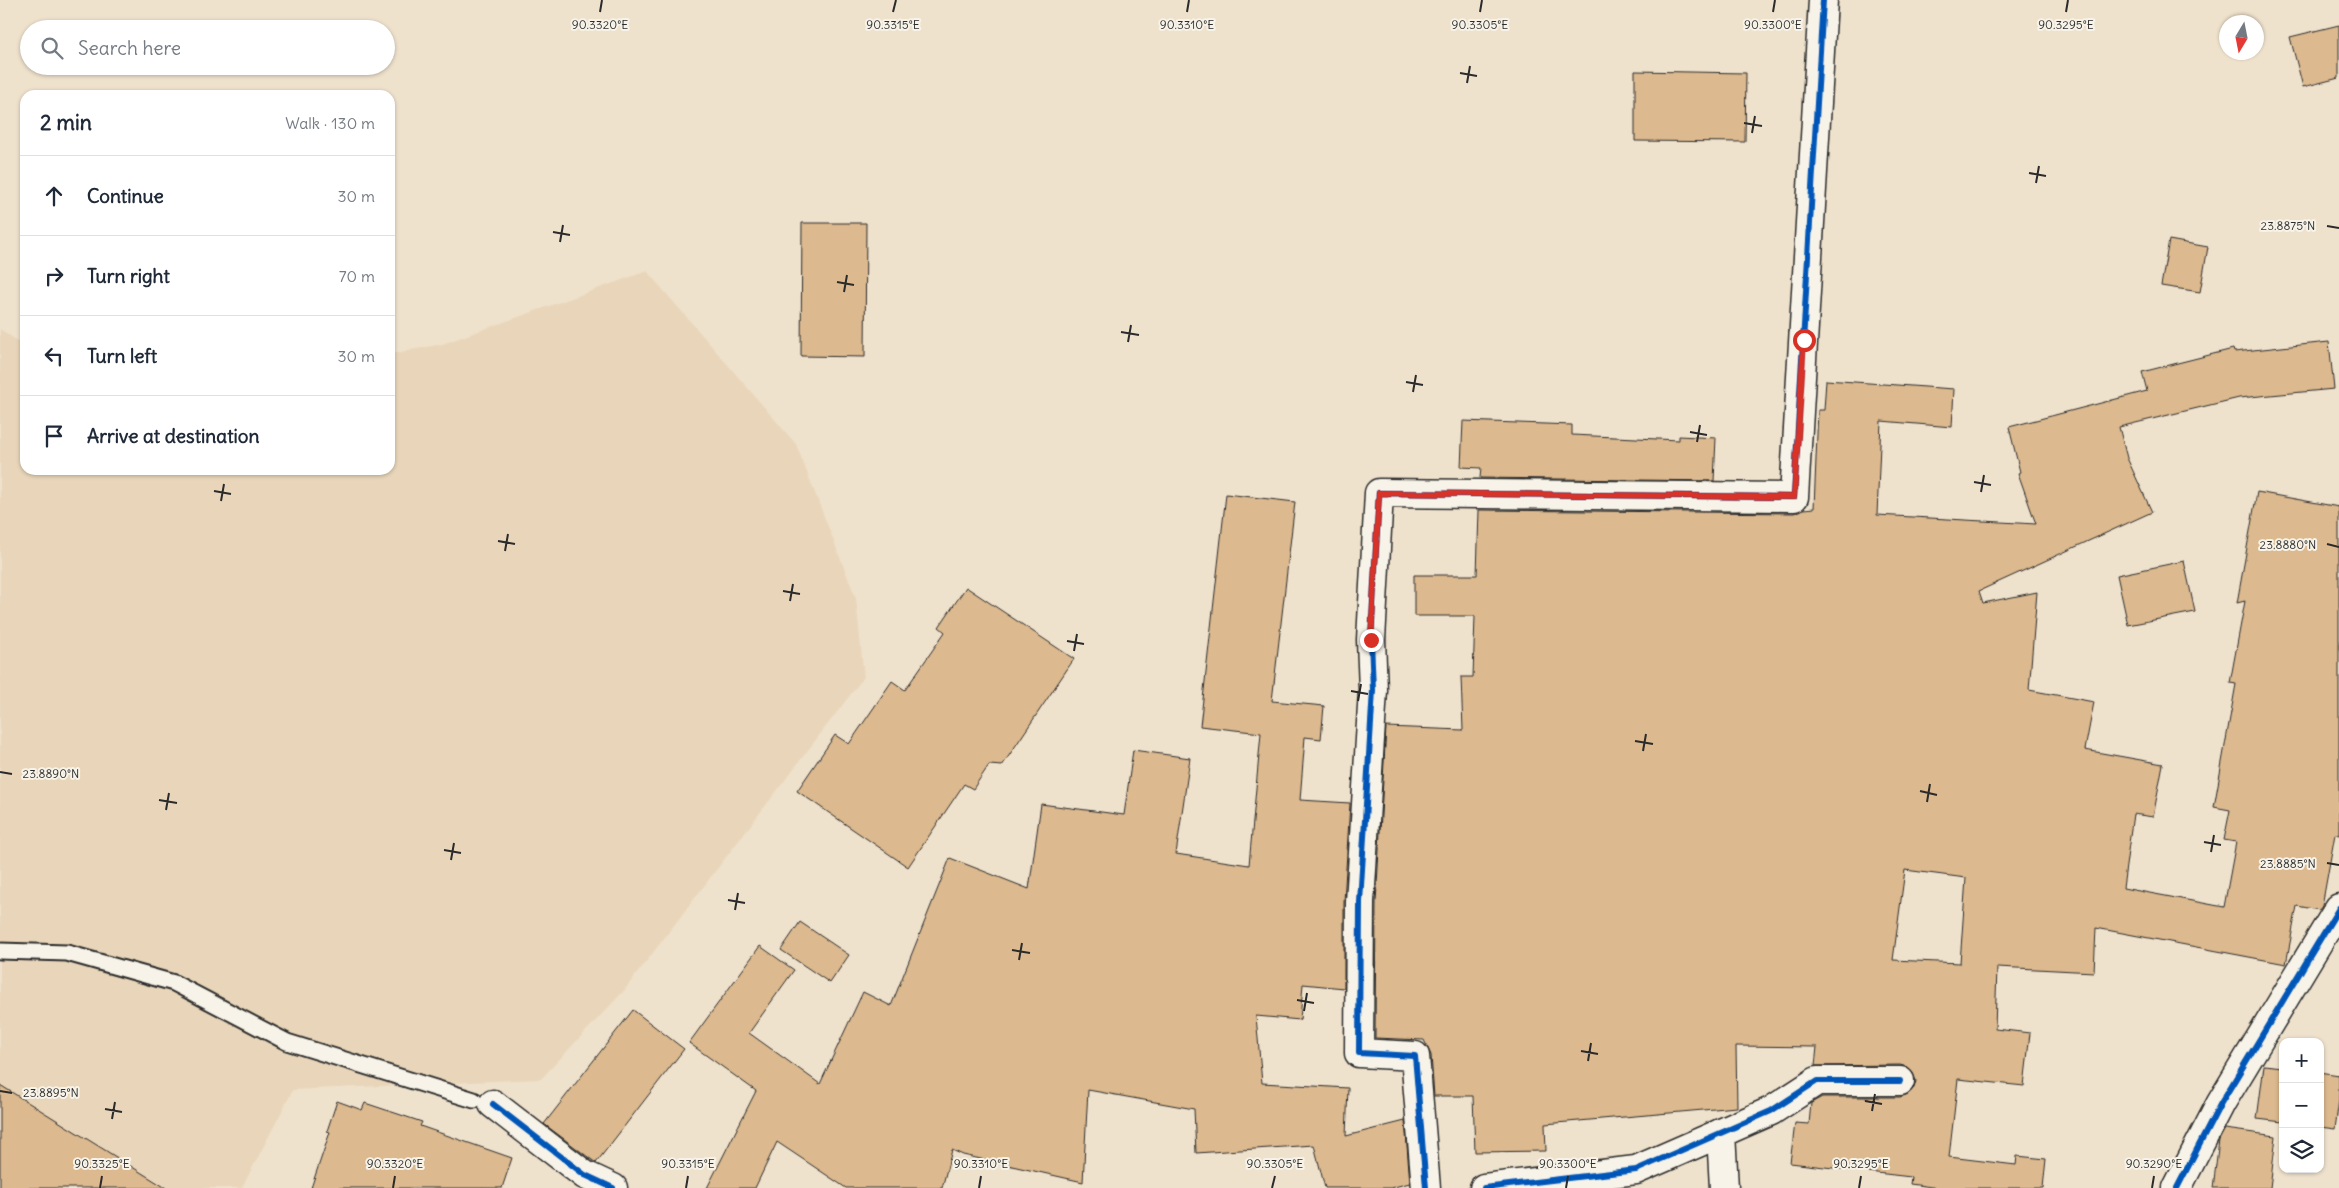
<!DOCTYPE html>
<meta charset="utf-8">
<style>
:root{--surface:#fff;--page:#f2f2f3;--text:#1f2937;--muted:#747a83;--line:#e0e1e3}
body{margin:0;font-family:Delius,sans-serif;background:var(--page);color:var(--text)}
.controls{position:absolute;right:15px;bottom:15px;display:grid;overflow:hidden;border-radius:10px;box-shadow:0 1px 4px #0004}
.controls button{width:45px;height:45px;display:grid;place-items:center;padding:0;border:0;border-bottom:1px solid var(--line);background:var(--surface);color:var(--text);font:25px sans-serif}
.compass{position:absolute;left:2219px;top:15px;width:45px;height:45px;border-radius:50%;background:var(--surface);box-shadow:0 1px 4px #0004;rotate:190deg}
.stop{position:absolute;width:15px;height:15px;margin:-11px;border:4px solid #d93025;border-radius:50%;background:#fff}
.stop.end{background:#d93025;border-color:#fff;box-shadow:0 1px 5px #0008}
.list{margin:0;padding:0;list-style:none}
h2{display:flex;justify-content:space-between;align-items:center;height:65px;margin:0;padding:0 20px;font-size:21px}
h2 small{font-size:16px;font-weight:400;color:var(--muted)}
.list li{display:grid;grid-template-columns:32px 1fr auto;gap:15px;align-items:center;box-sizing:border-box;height:80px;padding:0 20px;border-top:1px solid var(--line)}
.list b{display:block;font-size:19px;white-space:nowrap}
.list em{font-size:16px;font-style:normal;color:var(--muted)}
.icon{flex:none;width:28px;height:28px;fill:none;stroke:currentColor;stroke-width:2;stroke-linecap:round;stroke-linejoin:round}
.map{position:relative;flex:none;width:2339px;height:1188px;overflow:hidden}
.search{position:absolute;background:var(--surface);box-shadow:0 1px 4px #0004;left:20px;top:20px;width:375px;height:55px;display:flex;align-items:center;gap:12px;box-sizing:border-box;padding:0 18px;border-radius:28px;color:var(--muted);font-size:19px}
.panel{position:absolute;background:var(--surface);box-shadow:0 1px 4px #0004;left:20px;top:90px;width:375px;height:385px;border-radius:15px}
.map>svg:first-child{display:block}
</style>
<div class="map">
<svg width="2339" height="1188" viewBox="0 0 2339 1188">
<rect width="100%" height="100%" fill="#efe2cd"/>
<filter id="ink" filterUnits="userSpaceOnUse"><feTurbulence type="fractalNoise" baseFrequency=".02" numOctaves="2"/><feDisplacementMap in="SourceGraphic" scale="10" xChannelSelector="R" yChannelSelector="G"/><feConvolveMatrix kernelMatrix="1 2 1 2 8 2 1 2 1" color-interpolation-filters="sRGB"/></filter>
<g filter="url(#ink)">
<path fill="#e9d6ba" d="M 647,271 L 796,444 L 856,598 L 864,677 L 623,992 L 541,1079 L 293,1090 L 242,1188 L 0,1188 L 0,329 L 25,346 L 25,470 L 390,470 L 390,354 L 442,344 Z"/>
<g fill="#dcb98e" stroke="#2b2b2b" fill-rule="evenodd">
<path d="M 2339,25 L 2339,78 L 2303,87 L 2290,37 Z"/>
<path d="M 1635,71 L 1746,73 L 1745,142 L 1635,141 Z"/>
<path d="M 802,223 L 866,223 L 865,357 L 801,356 Z"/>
<path d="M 2169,240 L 2208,247 L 2200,292 L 2161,286 Z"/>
<path d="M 2329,342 L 2334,389 L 2239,398 L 2119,427 L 2127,458 L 2152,512 L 1979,591 L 1983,603 L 2037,592 L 2029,690 L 2094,702 L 2085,750 L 2163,764 L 2153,817 L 2133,814 L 2123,888 L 2224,907 L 2236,842 L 2224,840 L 2230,810 L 2214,807 L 2236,684 L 2230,683 L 2245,601 L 2237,603 L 2257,492 L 2339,507 L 2339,835 L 2335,834 L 2322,906 L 2319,910 L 2297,906 L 2286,964 L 2096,928 L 2094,972 L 1997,967 L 1995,1029 L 2030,1033 L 2024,1086 L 1958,1079 L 1949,1157 L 2016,1165 L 2017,1156 L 2046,1159 L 2043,1188 L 1939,1188 L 1910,1184 L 1911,1177 L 1790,1163 L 1795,1123 L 1809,1124 L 1811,1103 L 1822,1097 L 1900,1097 L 1908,1094 L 1914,1088 L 1916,1081 L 1913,1073 L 1907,1067 L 1900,1065 L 1815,1066 L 1817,1047 L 1736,1046 L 1737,1107 L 1545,1124 L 1546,1151 L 1475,1152 L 1473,1096 L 1434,1096 L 1431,1055 L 1424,1040 L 1375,1038 L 1376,903 L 1386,727 L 1463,730 L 1461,677 L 1473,677 L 1475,616 L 1414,616 L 1414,575 L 1477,575 L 1479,510 L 1794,513 L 1804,509 L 1814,508 L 1818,410 L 1824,410 L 1826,380 L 1954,389 L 1952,427 L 1881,421 L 1877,515 L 2036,524 L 2018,473 L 2020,472 L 2009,427 L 2147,391 L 2142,372 L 2233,349 L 2234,352 ZM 1905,870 L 1966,878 L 1960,963 L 1893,960 Z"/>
<path d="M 1463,421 L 1572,425 L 1572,435 L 1679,440 L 1679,436 L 1716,438 L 1714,481 L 1480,478 L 1481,468 L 1461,467 Z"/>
<path d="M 1226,494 L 1295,502 L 1272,701 L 1324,706 L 1321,739 L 1305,737 L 1300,800 L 1350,803 L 1344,901 L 1344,988 L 1303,984 L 1300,1020 L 1256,1016 L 1262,1083 L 1348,1088 L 1346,1136 L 1405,1121 L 1410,1183 L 1390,1188 L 1325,1188 L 1314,1145 L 1196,1153 L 1194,1109 L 1088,1090 L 1083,1182 L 963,1155 L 952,1150 L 942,1188 L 846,1188 L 777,1142 L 755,1188 L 707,1188 L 756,1091 L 689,1043 L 760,946 L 794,970 L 749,1033 L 820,1084 L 863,992 L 891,1006 L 950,858 L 1029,889 L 1041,804 L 1124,815 L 1133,750 L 1190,758 L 1176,854 L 1249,865 L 1261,733 L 1200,726 Z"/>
<path d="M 2184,561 L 2195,612 L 2128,625 L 2117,575 Z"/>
<path d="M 966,587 L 1074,659 L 1002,766 L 989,765 L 973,789 L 964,784 L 908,867 L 797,791 L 835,735 L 849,744 L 892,681 L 905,690 L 945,632 L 939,627 Z"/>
<path d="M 800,922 L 849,955 L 830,983 L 781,950 Z"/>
<path d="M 633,1010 L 684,1049 L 596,1163 L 544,1124 Z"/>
<path d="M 2264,1065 L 2283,1067 L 2283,1122 L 2257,1119 Z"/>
<path d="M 2320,1072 L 2339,1075 L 2339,1100 L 2335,1129 L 2320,1127 Z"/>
<path d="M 0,1085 L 166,1188 L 0,1188 Z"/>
<path d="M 337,1101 L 362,1110 L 365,1103 L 422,1122 L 420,1126 L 512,1158 L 502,1188 L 311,1188 L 330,1132 L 327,1131 Z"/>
<path d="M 2225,1129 L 2276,1136 L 2270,1188 L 2213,1188 L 2219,1140 Z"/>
</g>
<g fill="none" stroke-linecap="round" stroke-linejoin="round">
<defs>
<path id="lane" d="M 0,951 L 67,953 L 174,983 L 287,1042 L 474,1100"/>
<g id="street">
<path d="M 493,1104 L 585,1175 L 613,1188"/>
<path d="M 1721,1133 L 1724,1188"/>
<path d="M 1426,1188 L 1415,1056 L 1359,1053 L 1360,902 L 1373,690 L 1371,640 L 1379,493 L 1794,497 L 1823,0"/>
<path d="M 1484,1188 L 1636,1170 L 1771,1111 L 1817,1081 L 1900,1081"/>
</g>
<path id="secondary" d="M 2177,1188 L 2221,1103 L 2339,908"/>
</defs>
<use href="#lane" stroke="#2b2b2b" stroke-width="19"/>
<use href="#street" stroke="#2b2b2b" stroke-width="31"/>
<use href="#secondary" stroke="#2b2b2b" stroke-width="31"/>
<use href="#lane" stroke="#f7f3e8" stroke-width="15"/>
<use href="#street" stroke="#f7f3e8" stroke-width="28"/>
<use href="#secondary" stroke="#f7f3e8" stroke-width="28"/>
<defs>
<g id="cycleway">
<path d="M 493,1104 L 585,1175 L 613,1188"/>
<path d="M 1426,1188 L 1415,1056 L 1359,1053 L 1360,902 L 1373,690 L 1371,640 L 1379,493 L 1794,497 L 1823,0"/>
<path d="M 1484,1188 L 1636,1170 L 1771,1111 L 1817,1081 L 1900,1081"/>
<path d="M 2177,1188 L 2221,1103 L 2339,908"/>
</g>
</defs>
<use href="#cycleway" stroke="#f7f3e8" stroke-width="9"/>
<use href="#cycleway" stroke="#0057b8" stroke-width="6"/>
</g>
</g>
<g fill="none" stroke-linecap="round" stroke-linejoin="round" filter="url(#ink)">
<path stroke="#d93025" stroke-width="6" d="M 1371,640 L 1379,493 L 1794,497 L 1804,340"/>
</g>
<path fill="none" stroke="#2b2b2b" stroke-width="2" d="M 600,12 L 602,0M 893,12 L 896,0M 1187,12 L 1189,0M 1480,12 L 1482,0M 1773,12 L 1775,0M 2066,12 L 2068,0M 1460,73 L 1477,76M 1467,83 L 1470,66M 1744,123 L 1762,126M 1752,133 L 1755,116M 2029,173 L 2046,176M 2036,183 L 2039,166M 2327,226 L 2339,228M 553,232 L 570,235M 560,242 L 563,225M 837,282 L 854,285M 844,292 L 847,275M 1121,332 L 1139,335M 1128,342 L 1131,325M 1406,382 L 1423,385M 1413,392 L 1416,375M 1690,432 L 1707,435M 1697,442 L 1700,425M 1974,482 L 1991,485M 214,491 L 231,494M 1981,492 L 1984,475M 221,501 L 224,484M 498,541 L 515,544M 2327,544 L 2339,547M 505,551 L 508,534M 783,591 L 800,594M 790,601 L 793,584M 1067,641 L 1084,644M 1074,651 L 1077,634M 1351,691 L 1368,694M 1358,701 L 1361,684M 1635,741 L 1653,744M 1643,751 L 1646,734M 0,772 L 12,774M 1920,791 L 1937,795M 159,800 L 177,803M 1927,802 L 1930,784M 166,810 L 169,793M 2204,842 L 2221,845M 444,850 L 461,853M 2211,852 L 2214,835M 451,860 L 454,843M 2327,863 L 2339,865M 728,900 L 745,903M 735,910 L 738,893M 1012,950 L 1030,953M 1019,960 L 1022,943M 1297,1000 L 1314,1003M 1304,1011 L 1307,993M 1581,1051 L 1598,1054M 1588,1061 L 1591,1043M 0,1091 L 12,1093M 1865,1101 L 1882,1104M 105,1109 L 122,1112M 1872,1111 L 1875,1094M 112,1119 L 115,1102M 100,1188 L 102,1176M 393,1188 L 395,1176M 686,1188 L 688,1176M 979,1188 L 981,1176M 1272,1188 L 1275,1176M 1566,1188 L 1568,1176M 1859,1188 L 1861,1176M 2152,1188 L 2154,1176"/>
<g font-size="12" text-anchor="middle" fill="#2b2b2b" stroke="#f7f3e8" stroke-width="4" stroke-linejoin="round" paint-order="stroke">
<text x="600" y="29">90.3320°E</text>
<text x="893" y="29">90.3315°E</text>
<text x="1480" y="29">90.3305°E</text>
<text x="1773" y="29">90.3300°E</text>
<text x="1187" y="29">90.3310°E</text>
<text x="2066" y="29">90.3295°E</text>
<text x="2288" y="230">23.8875°N</text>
<text x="2288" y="549">23.8880°N</text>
<text x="51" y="778">23.8890°N</text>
<text x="2288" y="868">23.8885°N</text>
<text x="51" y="1097">23.8895°N</text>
<text x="102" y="1168">90.3325°E</text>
<text x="395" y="1168">90.3320°E</text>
<text x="688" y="1168">90.3315°E</text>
<text x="981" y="1168">90.3310°E</text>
<text x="1275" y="1168">90.3305°E</text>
<text x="1568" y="1168">90.3300°E</text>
<text x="1861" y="1168">90.3295°E</text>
<text x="2154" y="1168">90.3290°E</text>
</g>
</svg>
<div class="controls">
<button>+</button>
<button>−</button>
<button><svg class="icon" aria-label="layers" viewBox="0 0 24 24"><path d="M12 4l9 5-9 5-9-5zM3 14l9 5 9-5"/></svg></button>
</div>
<svg class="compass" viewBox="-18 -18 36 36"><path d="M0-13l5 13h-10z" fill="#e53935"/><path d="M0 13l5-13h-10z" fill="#747a83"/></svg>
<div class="stop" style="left:1804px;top:340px"></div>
<div class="stop end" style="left:1371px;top:640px"></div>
<div class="search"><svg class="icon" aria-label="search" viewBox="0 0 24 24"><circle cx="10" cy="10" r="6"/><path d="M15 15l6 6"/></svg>Search here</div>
<section class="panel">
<h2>2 min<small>Walk · 130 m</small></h2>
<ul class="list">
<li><svg class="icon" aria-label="ahead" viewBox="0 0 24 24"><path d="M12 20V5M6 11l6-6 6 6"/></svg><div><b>Continue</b></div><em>30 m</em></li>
<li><svg class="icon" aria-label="right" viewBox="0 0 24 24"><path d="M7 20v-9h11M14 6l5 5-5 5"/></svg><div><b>Turn right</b></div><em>70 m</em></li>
<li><svg class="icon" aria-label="left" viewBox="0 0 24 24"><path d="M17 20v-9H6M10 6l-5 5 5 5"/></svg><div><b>Turn left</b></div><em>30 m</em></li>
<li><svg class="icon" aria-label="arrive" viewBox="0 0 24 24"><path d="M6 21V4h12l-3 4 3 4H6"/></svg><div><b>Arrive at destination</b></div></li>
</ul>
</section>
</div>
